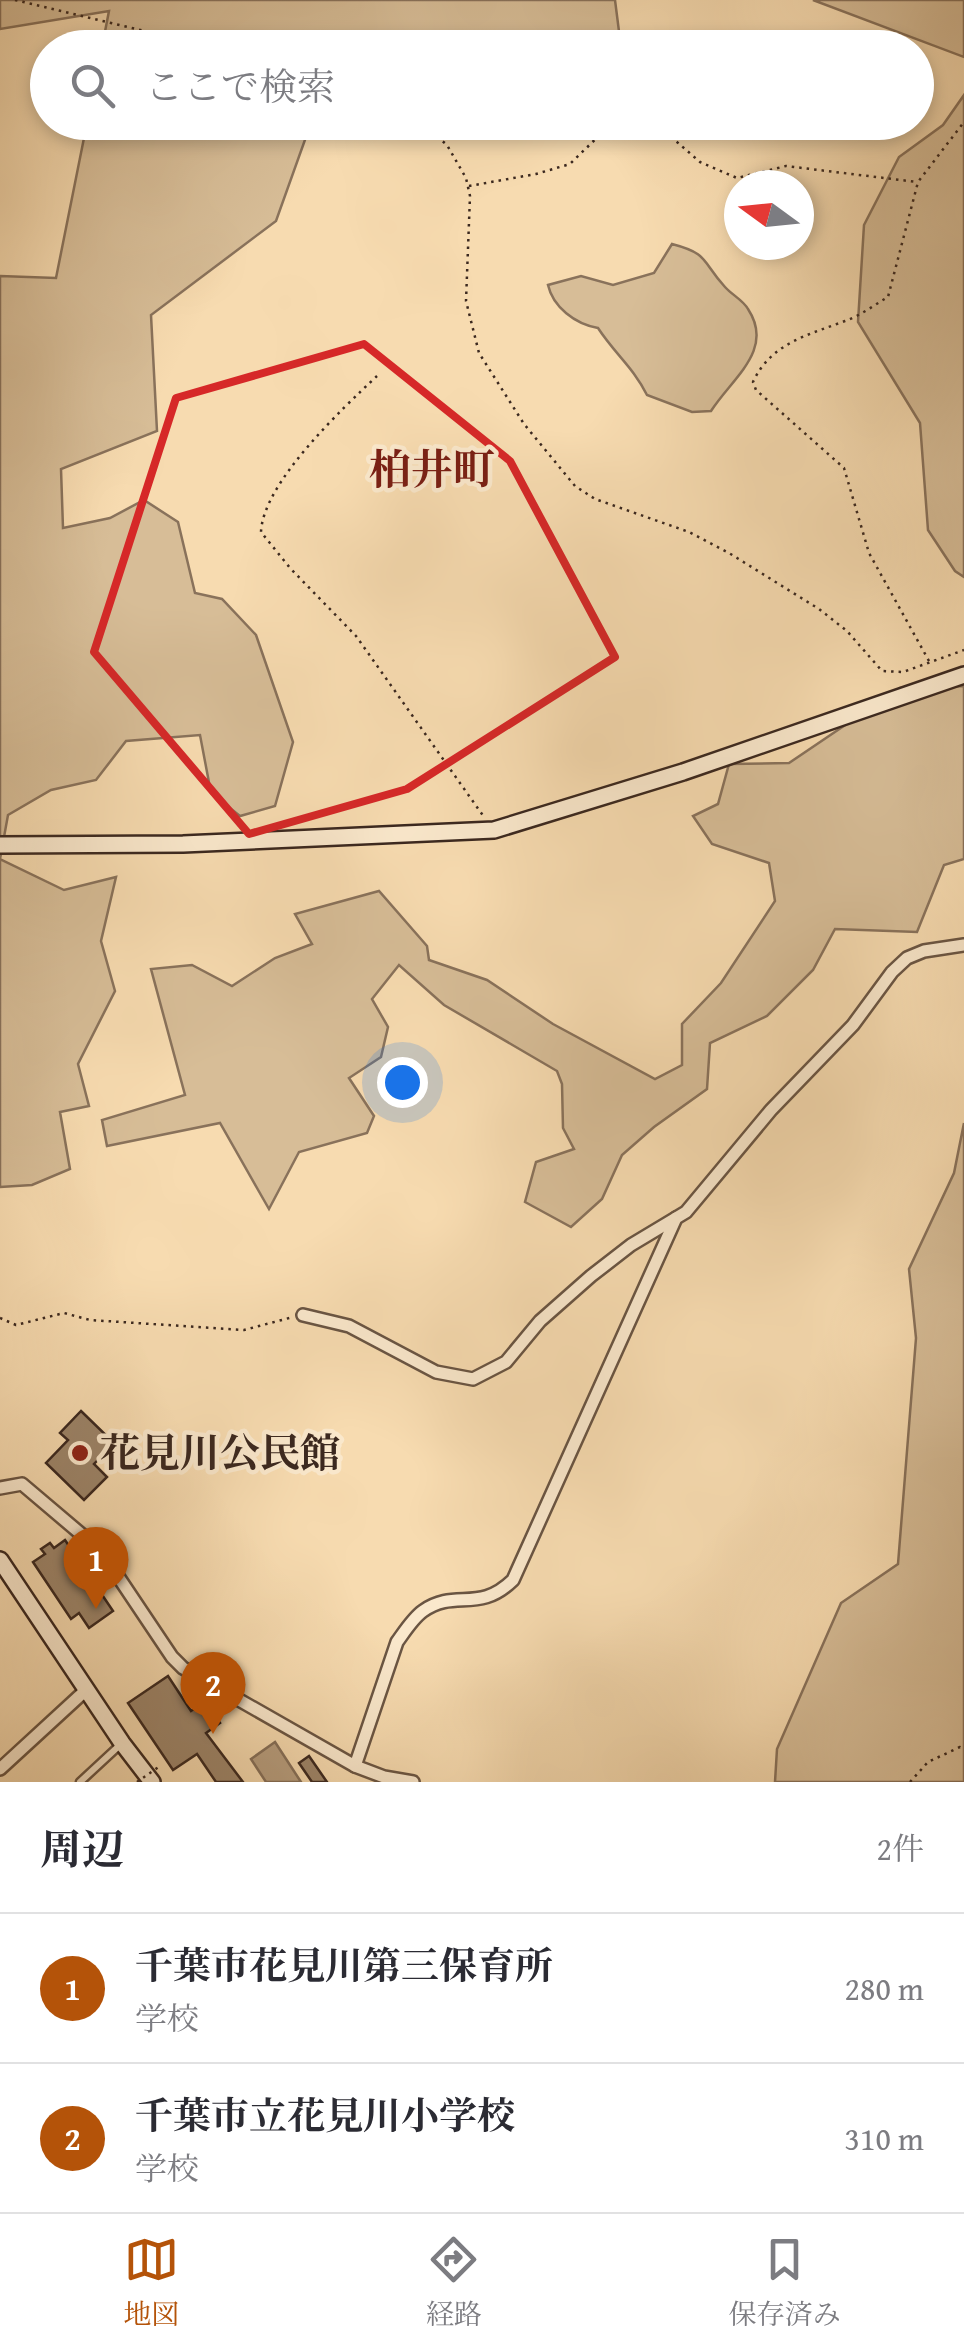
<!DOCTYPE html>
<html lang="ja">
<meta charset="utf-8">
<style>
:root{--surface:#fff;--page:#f2f2f3;--text:#2b2b33;--muted:#7c7c81;--line:#e1e1e2;--accent:#b45309}
body{margin:0;font-family:"Gentium Book Plus","Noto Serif JP",serif;background:var(--page);color:var(--text)}
.compass{position:absolute;left:724px;top:170px;width:90px;height:90px;border-radius:50%;background:var(--surface);box-shadow:0 5px 15px #0003;rotate:285deg}
.you{position:absolute;left:402px;top:1082px;width:35px;height:35px;margin:-25px;border:8px solid #fff;border-radius:50%;background:#1a73e8;box-shadow:0 0 0 15px #1a73e833}
.badge{display:grid;place-items:center;width:65px;height:65px;border-radius:50%;background:var(--accent);color:#fff;font-size:32px;font-weight:700}
.pin{position:absolute;translate:-50% -82px;filter:drop-shadow(0 2px 5px #0008)}
.pin::after{content:'';position:absolute;top:52px;width:35px;height:30px;background:inherit;clip-path:polygon(0 0,100% 0,50% 100%)}
.list{margin:0;padding:0;list-style:none}
h2{display:flex;justify-content:space-between;align-items:center;height:130px;margin:0;padding:0 40px;font-size:42px}
h2 small{font-size:32px;font-weight:400;color:var(--muted)}
.list li{display:grid;grid-template-columns:65px 1fr auto;gap:30px;align-items:center;box-sizing:border-box;height:150px;padding:0 40px;border-top:2px solid var(--line)}
.list b{display:block;font-size:38px;white-space:nowrap}
.list p{margin:0;font-size:32px;white-space:nowrap;color:var(--muted)}
.list em{font-size:32px;font-style:normal;color:var(--muted)}
.icon{flex:none;width:55px;height:55px;fill:none;stroke:currentColor;stroke-width:2;stroke-linecap:round;stroke-linejoin:round}
.map{position:relative;flex:none;width:964px;height:1782px;overflow:hidden}
.search{position:absolute;background:var(--surface);box-shadow:0 5px 15px #0003;left:30px;right:30px;top:30px;height:110px;display:flex;align-items:center;gap:25px;box-sizing:border-box;padding:0 35px;border-radius:55px;color:var(--muted);font-size:38px}
.sheet{height:430px;background:var(--surface)}
nav{display:flex;justify-content:space-around;align-items:center;box-sizing:border-box;height:140px;border-top:2px solid var(--line);background:var(--surface);font-size:28px;color:var(--muted)}
nav a{display:grid;justify-items:center;gap:5px}
nav .on{color:var(--accent)}
.map>svg:first-child{display:block}
</style>
<div class="map">
<svg width="964" height="1782" viewBox="0 0 964 1782">
<rect width="100%" height="100%" fill="#f7dbb0"/>
<filter id="stains"><feTurbulence type="fractalNoise" baseFrequency=".002" numOctaves="4"/><feColorMatrix values="0 0 0 0 .2 0 0 0 0 .09 0 0 0 0 .02 0 0 0 .5 -.17"/></filter>
<radialGradient id="worn" r=".72"><stop offset=".6" stop-color="#630" stop-opacity="0"/><stop offset="1" stop-color="#630" stop-opacity=".3"/></radialGradient>
<g fill="#d7bd97" stroke="#89725b" stroke-width="2.5">
<path d="M 0,0 L 615,0 L 621,47 L 102,47 L 109,11 L 0,29 Z"/>
<path d="M 813,0 L 964,0 L 964,57 Z"/>
<path d="M 964,95 L 964,577 L 955,571 L 928,530 L 920,423 L 858,322 L 864,225 L 899,157 L 943,125 Z"/>
<path d="M 87,123 L 311,123 L 276,221 L 151,315 L 157,431 L 61,469 L 63,528 L 110,518 L 144,500 L 178,522 L 195,593 L 222,599 L 256,635 L 293,742 L 275,806 L 240,816 L 211,793 L 200,735 L 126,741 L 96,780 L 51,790 L 8,815 L 0,859 L 64,890 L 116,877 L 101,941 L 115,991 L 78,1064 L 89,1106 L 60,1112 L 70,1169 L 32,1185 L 0,1187 L 0,276 L 56,278 Z"/>
<path d="M 672,244 C 710,254 701,261 725,287 C 732,295 743,300 748,309 C 775,350 732,378 711,411 L 692,412 L 647,395 C 633,367 615,354 598,328 C 575,324 553,307 548,285 L 581,276 L 613,285 L 654,273 Z"/>
<path d="M 964,686 L 964,859 L 944,865 L 917,932 L 835,929 L 813,970 L 767,1016 L 710,1043 L 707,1089 L 654,1127 L 622,1155 L 602,1199 L 571,1227 L 525,1202 L 536,1162 L 574,1149 L 563,1128 L 562,1084 L 557,1071 L 444,1005 L 399,965 L 372,999 L 388,1027 L 381,1057 L 349,1078 L 374,1116 L 367,1133 L 299,1152 L 269,1209 L 220,1123 L 107,1146 L 102,1120 L 185,1095 L 151,969 L 192,965 L 232,986 L 275,958 L 312,944 L 295,914 L 379,891 L 427,946 L 429,960 L 487,980 L 553,1024 L 655,1079 L 682,1065 L 682,1024 L 721,983 L 775,901 L 769,863 L 712,844 L 693,816 L 718,804 L 729,764 L 789,763 L 900,688 Z"/>
<path d="M 964,1123 L 964,1782 L 775,1782 L 777,1749 L 841,1603 L 898,1564 L 916,1338 L 909,1269 L 954,1173 Z"/>
</g>
<path fill="#b79e7f" stroke="#856f59" stroke-width="2.5" d="M 275,1742 L 301,1782 L 266,1782 L 251,1759 Z"/>
<g fill="#9d856a" stroke="#3b281f" stroke-width="2.5">
<path d="M 81,1411 L 114,1443 L 94,1464 L 107,1477 L 84,1500 L 46,1463 L 68,1440 L 60,1433 Z"/>
<path d="M 65,1540 L 113,1611 L 89,1628 L 79,1613 L 71,1619 L 33,1562 L 45,1554 L 41,1549 L 50,1543 L 54,1548 Z"/>
<path d="M 168,1676 L 191,1711 L 205,1701 L 220,1723 L 206,1733 L 243,1782 L 216,1782 L 197,1754 L 173,1770 L 128,1703 Z"/>
<path d="M 309,1756 L 327,1782 L 312,1782 L 299,1763 Z"/>
</g>
<g fill="none" stroke-linecap="round" stroke-linejoin="round">
<defs>
<path id="lane" d="M 80,1782 L 121,1744"/>
<g id="street">
<path d="M 303,1315 L 349,1326 L 436,1372 L 473,1379 L 506,1362 L 540,1321 L 591,1276 L 631,1245 L 676,1218"/>
<path d="M 0,1488 L 22,1484 L 101,1551 L 172,1657 L 183,1668 L 355,1766 L 384,1777 L 413,1782"/>
<path d="M 355,1766 L 397,1642 C 405,1631 413,1618 423,1611 C 456,1588 478,1614 513,1580 L 676,1218 L 686,1212 L 771,1110 L 853,1025 L 892,972 L 907,958 L 924,951 L 964,945"/>
<path d="M 0,1769 L 86,1690"/>
</g>
<g id="secondary">
<path d="M 0,845 L 183,844 L 494,830 L 683,772 L 964,675"/>
<path d="M 0,1560 L 122,1743 L 152,1782"/>
</g>
</defs>
<use href="#lane" stroke="#6a5543" stroke-width="11"/>
<use href="#street" stroke="#6a5543" stroke-width="16"/>
<use href="#secondary" stroke="#3b281f" stroke-width="20"/>
<g stroke="#3b281f" stroke-width="2.5" stroke-dasharray="2.5 5" stroke-linecap="butt">
<path d="M 15,0 L 215,48"/>
<path d="M 420,122 L 447,145 L 466,178 L 470,196 L 466,301 L 479,353 L 524,424 L 575,486 L 595,499 L 689,532 L 729,553 L 819,609 L 847,631 L 882,671 L 903,672 L 964,650"/>
<path d="M 654,122 L 700,162 L 737,178 L 786,166 L 917,182"/>
<path d="M 469,186 L 536,174 L 570,164 L 613,122"/>
<path d="M 377,376 C 342,409 263,483 261,532 L 290,568 L 356,636 L 484,817"/>
<path d="M 929,661 L 869,553 L 844,468 L 756,390 L 753,382 C 771,343 808,335 845,321 C 860,316 874,305 888,297 L 918,182 L 964,122"/>
<path d="M 0,1318 L 16,1325 L 64,1313 L 90,1320 L 244,1330 L 293,1317"/>
<path d="M 910,1782 L 928,1762 L 960,1747 L 964,1750"/>
</g>
<use href="#lane" stroke="#fae8cc" stroke-width="6"/>
<use href="#street" stroke="#fae8cc" stroke-width="11"/>
<use href="#secondary" stroke="#fae8cc" stroke-width="15"/>
<path stroke="#3b281f" stroke-width="2.5" stroke-dasharray="2.5 5" stroke-linecap="butt" d="M 137,1782 L 160,1766"/>
</g>
<path fill="none" stroke="#d62828" stroke-width="8" stroke-linejoin="round" d="M 364,344 L 510,461 L 615,657 L 407,789 L 249,834 L 94,652 L 176,398 Z"/>
<circle fill="#8f2418" stroke="#fae8cc" stroke-width="4" cx="80" cy="1453" r="10"/>
<g text-anchor="middle" stroke-width="9" stroke-linejoin="round" paint-order="stroke">
<g font-size="40" font-weight="bold" fill="#3b281f" stroke="#fae8cc" text-anchor="start">
<text x="100" y="1467">花見川公民館</text>
</g>
<g font-size="42" font-weight="bold" fill="#7a1f14" stroke="#fae8cc">
<text x="432" y="484">柏井町</text>
</g>
</g>
<rect width="100%" height="100%" filter="url(#stains)"/>
<rect width="100%" height="100%" fill="url(#worn)"/>
</svg>
<svg class="compass" viewBox="-18 -18 36 36"><path d="M0-13l5 13h-10z" fill="#e53935"/><path d="M0 13l5-13h-10z" fill="#7c7c81"/></svg>
<div class="you"></div>
<div class="pin badge" style="left:96px;top:1609px">1</div>
<div class="pin badge" style="left:213px;top:1734px">2</div>
<div class="search"><svg class="icon" aria-label="search" viewBox="0 0 24 24"><circle cx="10" cy="10" r="6"/><path d="M15 15l6 6"/></svg>ここで検索</div>
</div>
<section class="sheet">
<h2>周辺<small>2件</small></h2>
<ul class="list">
<li><span class="badge">1</span><div><b>千葉市花見川第三保育所</b><p>学校</p></div><em>280 m</em></li>
<li><span class="badge">2</span><div><b>千葉市立花見川小学校</b><p>学校</p></div><em>310 m</em></li>
</ul>
</section>
<nav>
<a class="on"><svg class="icon" aria-label="map" viewBox="0 0 24 24"><path d="M3 6l6-2 6 2 6-2v14l-6 2-6-2-6 2zM9 4v14M15 6v14"/></svg>地図</a>
<a><svg class="icon" aria-label="directions" viewBox="0 0 24 24"><path d="M12 3l9 9-9 9-9-9zM9 14v-3h6M13 9l2 2-2 2"/></svg>経路</a>
<a><svg class="icon" aria-label="saved" viewBox="0 0 24 24"><path d="M7 4h10v16l-5-4-5 4z"/></svg>保存済み</a>
</nav>
